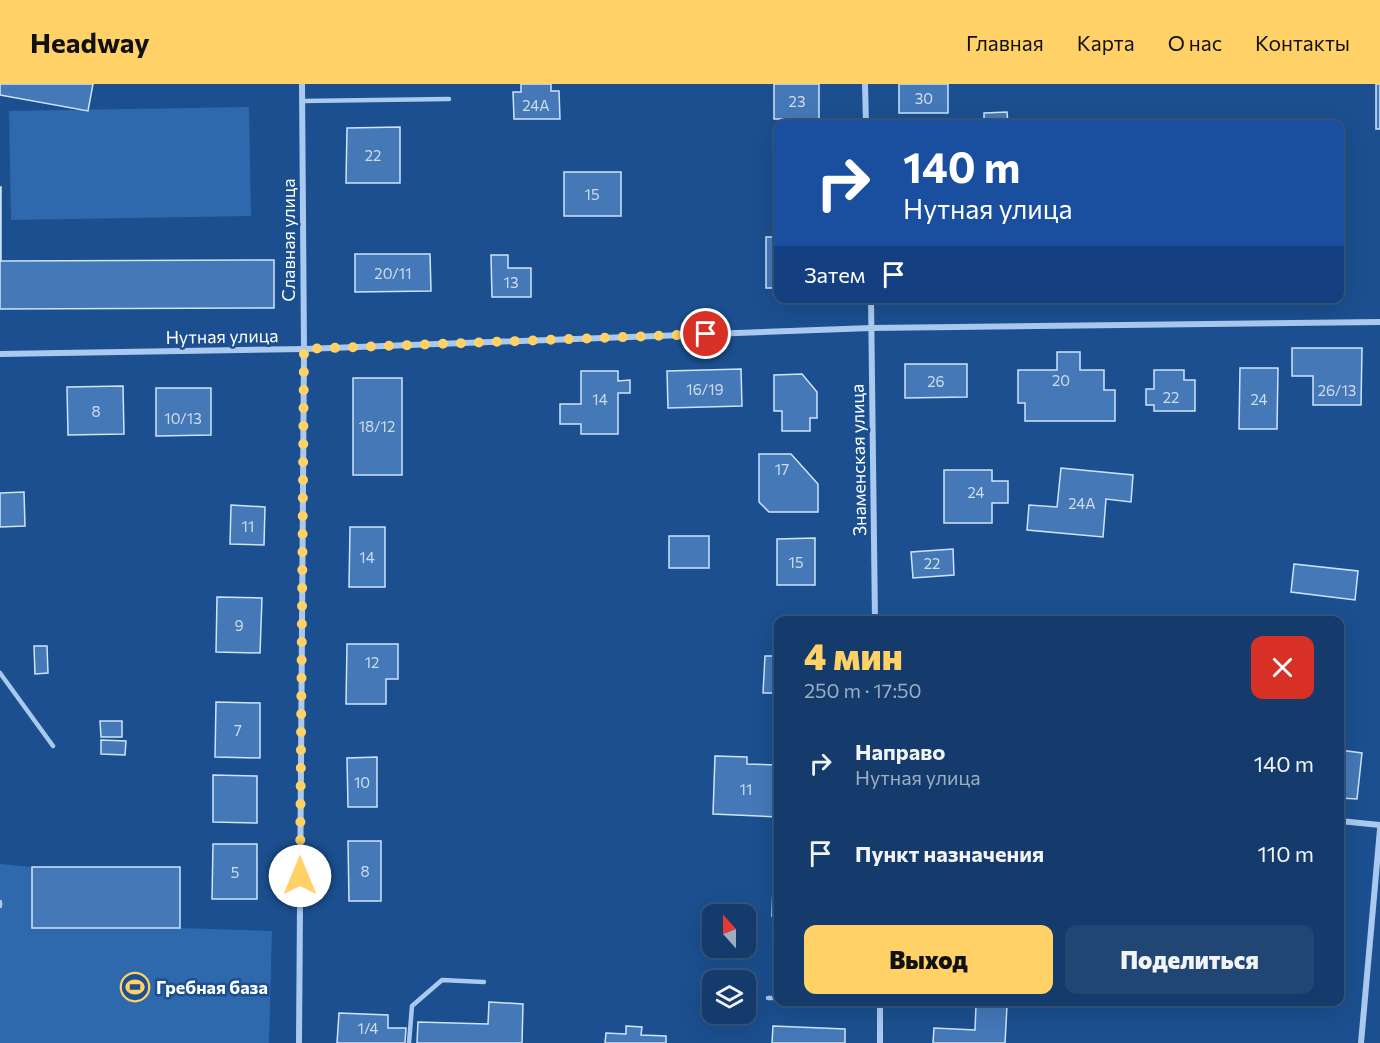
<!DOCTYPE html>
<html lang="ru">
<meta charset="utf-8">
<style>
:root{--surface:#143b6b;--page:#214673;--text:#f1f3f6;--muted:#9dadc1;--line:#33557e;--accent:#ffd166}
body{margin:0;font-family:Commissioner,sans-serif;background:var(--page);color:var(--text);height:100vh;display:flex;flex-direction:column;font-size:22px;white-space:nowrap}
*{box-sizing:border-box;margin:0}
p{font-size:20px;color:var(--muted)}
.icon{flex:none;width:33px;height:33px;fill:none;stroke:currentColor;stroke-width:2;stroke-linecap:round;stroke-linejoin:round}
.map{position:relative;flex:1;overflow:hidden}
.drawer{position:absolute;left:774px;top:532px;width:570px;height:390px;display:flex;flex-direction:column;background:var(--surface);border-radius:12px;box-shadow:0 6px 24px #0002,0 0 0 2px var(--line)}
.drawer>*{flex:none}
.top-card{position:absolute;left:774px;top:36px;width:570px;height:183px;border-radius:12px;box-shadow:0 6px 24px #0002,0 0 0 2px var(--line);background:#1a4fa0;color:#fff;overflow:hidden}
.needle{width:39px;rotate:339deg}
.buttons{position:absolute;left:702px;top:820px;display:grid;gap:12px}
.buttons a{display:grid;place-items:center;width:54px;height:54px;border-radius:12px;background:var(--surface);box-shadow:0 6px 24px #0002,0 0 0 2px var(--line);font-size:30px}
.pin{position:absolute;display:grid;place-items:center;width:51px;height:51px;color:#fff;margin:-26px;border:3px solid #fff;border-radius:50%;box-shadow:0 2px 6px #0007}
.me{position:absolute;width:66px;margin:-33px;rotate:0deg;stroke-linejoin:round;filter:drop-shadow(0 0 4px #0008)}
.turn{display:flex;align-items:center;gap:21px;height:126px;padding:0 30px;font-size:27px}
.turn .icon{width:78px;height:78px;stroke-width:2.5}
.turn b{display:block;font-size:42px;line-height:51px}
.then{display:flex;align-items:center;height:57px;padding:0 30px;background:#0003;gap:12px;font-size:22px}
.round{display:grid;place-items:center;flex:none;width:63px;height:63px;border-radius:12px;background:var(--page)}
.summary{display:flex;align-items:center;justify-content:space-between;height:102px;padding:0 30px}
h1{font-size:36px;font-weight:800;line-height:45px;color:var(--accent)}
.action{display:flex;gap:12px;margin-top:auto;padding:12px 30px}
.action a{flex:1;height:69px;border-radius:12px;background:var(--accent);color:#111;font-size:24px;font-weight:800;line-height:69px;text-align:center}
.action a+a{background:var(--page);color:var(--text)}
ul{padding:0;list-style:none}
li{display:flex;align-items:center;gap:18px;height:90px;padding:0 30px}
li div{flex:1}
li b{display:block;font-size:22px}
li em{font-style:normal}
header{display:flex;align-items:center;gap:36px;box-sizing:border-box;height:84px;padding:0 30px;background:var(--accent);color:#111}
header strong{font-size:28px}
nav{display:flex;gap:33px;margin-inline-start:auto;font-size:21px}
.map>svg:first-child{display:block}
.green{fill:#2e69ad}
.building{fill:#4478b7;stroke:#cfe3fa;stroke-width:1.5}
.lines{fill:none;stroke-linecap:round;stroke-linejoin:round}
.service{stroke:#a9c9ee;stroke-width:4.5}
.minor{stroke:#a9c9ee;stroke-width:6}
.route{stroke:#ffd166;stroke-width:10;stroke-dasharray:0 18}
.labels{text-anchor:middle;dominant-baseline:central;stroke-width:5;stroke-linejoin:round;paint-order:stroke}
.number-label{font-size:15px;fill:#d0dded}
.street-label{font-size:18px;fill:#fff;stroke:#1b4f8f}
.poi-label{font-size:18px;font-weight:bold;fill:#fff;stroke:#1b4f8f;text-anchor:start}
</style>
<header>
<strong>Headway</strong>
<nav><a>Главная</a><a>Карта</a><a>О нас</a><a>Контакты</a></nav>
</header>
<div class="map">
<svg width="1380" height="959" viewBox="0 0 1380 959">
<rect width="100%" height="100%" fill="#1b4f8f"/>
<g class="green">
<path d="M249,23l2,109 -240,4 -2,-109z"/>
<path d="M0,780l32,3h148v61l92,3 -3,112h-269z"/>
</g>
<g class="building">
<path d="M0,0h93l-5,27 -88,-16z"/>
<path d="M521,0h30v7h8l1,28h-46l-1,-27h8z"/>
<rect x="774" y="0" width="45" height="35"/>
<rect x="899" y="0" width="49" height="29"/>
<rect x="1376" y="0" width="4" height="45"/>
<path d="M1007,28l1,12h-24v-11z"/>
<path d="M400,43v56h-54l1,-55z"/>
<rect x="564" y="88" width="57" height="44"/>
<path d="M0,103h1v74l273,-1v48l-274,1z"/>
<rect x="766" y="153" width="12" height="51"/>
<rect x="1340" y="153" width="5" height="41"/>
<path d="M355,170h75l1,37 -76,1z"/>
<path d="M491,171h17v13h23v29h-39z"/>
<path d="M1292,264h70l-1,57h-48v-29h-21z"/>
<path d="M1057,268h23v18h24v20h11v31h-90v-18h-7v-33h39z"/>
<path d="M905,280h62v33l-62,1z"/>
<path d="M1240,284h38l-1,61h-38z"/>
<path d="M741,285l1,37 -74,2 -1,-37z"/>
<path d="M1154,286h30v10h11v31h-41v-6h-8v-16h8z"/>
<path d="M581,287h37v10l12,-1v13h-12v41h-37v-10h-21v-20h21z"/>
<path d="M802,290l15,18v26h-7v13h-28v-20h-8v-36z"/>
<rect x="353" y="294" width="49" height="97"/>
<path d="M123,302l1,48 -56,1 -1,-48z"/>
<path d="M156,304h55v47l-55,1z"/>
<path d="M759,370h32l27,30v28h-49l-10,-10z"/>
<path d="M1061,384l72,7 -2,27 -25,-3 -3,38 -76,-7 2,-25 28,2z"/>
<path d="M944,386h48v11h16v22h-16v20h-48z"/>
<path d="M24,408l1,34 -25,1v-34z"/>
<path d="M231,421l34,2 -1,38 -34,-1z"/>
<path d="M350,443h35v60h-36z"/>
<rect x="669" y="452" width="40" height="32"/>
<path d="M815,454v47h-38v-46z"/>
<path d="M953,465l1,26 -41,3 -2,-26z"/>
<path d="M1294,480l64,7 -3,29 -64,-8z"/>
<path d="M217,513l45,1 -2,55 -44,-1z"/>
<path d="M954,534v3h-41v-2z"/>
<path d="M347,560h51v35h-12v25h-40z"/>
<path d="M34,562h13l1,27 -13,1z"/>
<path d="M765,572h13v37h-15z"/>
<path d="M216,618l44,1v55l-45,-1z"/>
<path d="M100,637h22v16h-21z"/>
<path d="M101,656l25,1 -1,14 -24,-1z"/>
<path d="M1340,666l22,3 -5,46 -17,-1z"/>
<path d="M715,672l32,1v7l31,1v52l-65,-3z"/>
<path d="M377,673v50h-29l-1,-49z"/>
<path d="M213,691l44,1v47l-44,-1z"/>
<path d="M348,757h33v60h-32z"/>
<path d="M213,760h44v55h-45z"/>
<rect x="32" y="783" width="148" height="61"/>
<path d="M773,802l5,1v30l-6,-1z"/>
<path d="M489,918l34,2 -1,39h-105l1,-21 70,2z"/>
<path d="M984,918h16v4h7l-2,37h-72l1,-15 41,2 1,-25h8z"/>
<path d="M339,929l49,2v13h18l-1,15h-68z"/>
<path d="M626,942l16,1 -1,8 25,1v7h-61l1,-10 20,1z"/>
<path d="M773,942l72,3v14h-73z"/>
</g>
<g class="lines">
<g class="service">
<path d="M302,17l147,-2"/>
<path d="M0,589l53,73"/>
<path d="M0,822v-4"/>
<path d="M768,914h10"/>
<path d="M409,959l3,-37 30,-26 42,2"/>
</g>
<g class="minor">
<path d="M865,0l1,40"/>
<path d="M871,214l4,323"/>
<path d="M0,270l304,-5 567,-21 509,-6"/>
<path d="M1340,737l40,4"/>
<path d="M880,918v41"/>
<path d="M299,959l5,-694 -2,-265"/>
<path d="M1361,959l19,-214"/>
</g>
</g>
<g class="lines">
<path class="route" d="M300,792l4,-527 402,-15"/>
</g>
<defs>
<g id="stadium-ring" transform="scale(1.5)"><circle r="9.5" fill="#1b4f8f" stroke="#ffd166" stroke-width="1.5"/><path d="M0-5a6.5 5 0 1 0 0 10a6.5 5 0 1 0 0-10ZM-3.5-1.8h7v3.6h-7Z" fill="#ffd166"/></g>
</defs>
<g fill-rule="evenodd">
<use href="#stadium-ring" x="135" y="903"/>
</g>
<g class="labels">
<g class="number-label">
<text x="924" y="14">30</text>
<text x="797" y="17">23</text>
<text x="536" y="21">24А</text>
<text x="373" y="71">22</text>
<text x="592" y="110">15</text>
<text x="393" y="189">20/11</text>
<text x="511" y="198">13</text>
<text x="1061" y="296">20</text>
<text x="936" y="297">26</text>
<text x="705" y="305">16/19</text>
<text x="1337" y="306">26/13</text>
<text x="1171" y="313">22</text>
<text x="600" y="315">14</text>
<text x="1259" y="315">24</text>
<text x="96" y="327">8</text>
<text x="183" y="334">10/13</text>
<text x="377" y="342">18/12</text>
<text x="782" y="385">17</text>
<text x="976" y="408">24</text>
<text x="1082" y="419">24А</text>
<text x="248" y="442">11</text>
<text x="367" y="473">14</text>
<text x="796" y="478">15</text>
<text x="932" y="479">22</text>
<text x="239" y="541">9</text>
<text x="372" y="578">12</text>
<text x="238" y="646">7</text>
<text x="362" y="698">10</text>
<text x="746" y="705">11</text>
<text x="365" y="787">8</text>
<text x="235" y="788">5</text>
<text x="368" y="944">1/4</text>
</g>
<g class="street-label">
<text transform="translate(288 156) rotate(-90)">Славная улица</text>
<text transform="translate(222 252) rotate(-1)">Нутная улица</text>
<text transform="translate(858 376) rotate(-91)">Знаменская улица</text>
</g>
<g class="poi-label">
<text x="156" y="903">Гребная база</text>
</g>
</g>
</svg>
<div class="buttons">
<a><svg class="needle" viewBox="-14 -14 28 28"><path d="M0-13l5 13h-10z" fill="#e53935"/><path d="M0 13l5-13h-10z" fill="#9dadc1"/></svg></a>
<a><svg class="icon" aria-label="layers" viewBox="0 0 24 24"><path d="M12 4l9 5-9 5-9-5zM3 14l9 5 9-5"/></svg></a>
</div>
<div class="pin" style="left:706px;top:250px;background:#d93025"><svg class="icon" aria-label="arrive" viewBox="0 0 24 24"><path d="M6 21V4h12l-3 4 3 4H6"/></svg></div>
<svg class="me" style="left:300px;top:792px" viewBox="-20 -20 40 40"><circle r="19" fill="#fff"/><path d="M0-13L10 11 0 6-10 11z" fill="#ffd166"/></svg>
<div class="top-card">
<div class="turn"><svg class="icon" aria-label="right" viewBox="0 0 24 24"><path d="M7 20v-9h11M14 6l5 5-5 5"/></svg><div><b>140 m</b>Нутная улица</div></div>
<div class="then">Затем<svg class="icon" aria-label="arrive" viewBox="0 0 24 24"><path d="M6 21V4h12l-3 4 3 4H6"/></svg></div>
</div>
<section class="drawer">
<div class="summary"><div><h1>4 мин</h1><p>250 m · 17:50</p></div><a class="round" style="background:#d93025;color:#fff"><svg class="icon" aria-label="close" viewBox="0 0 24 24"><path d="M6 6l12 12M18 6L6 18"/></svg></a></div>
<ul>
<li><svg class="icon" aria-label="right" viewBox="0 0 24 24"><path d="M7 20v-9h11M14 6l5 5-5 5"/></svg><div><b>Направо</b><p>Нутная улица</p></div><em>140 m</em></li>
<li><svg class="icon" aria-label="arrive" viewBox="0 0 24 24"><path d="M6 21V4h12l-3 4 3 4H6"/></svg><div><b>Пункт назначения</b></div><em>110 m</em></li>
</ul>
<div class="action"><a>Выход</a><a>Поделиться</a></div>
</section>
</div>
